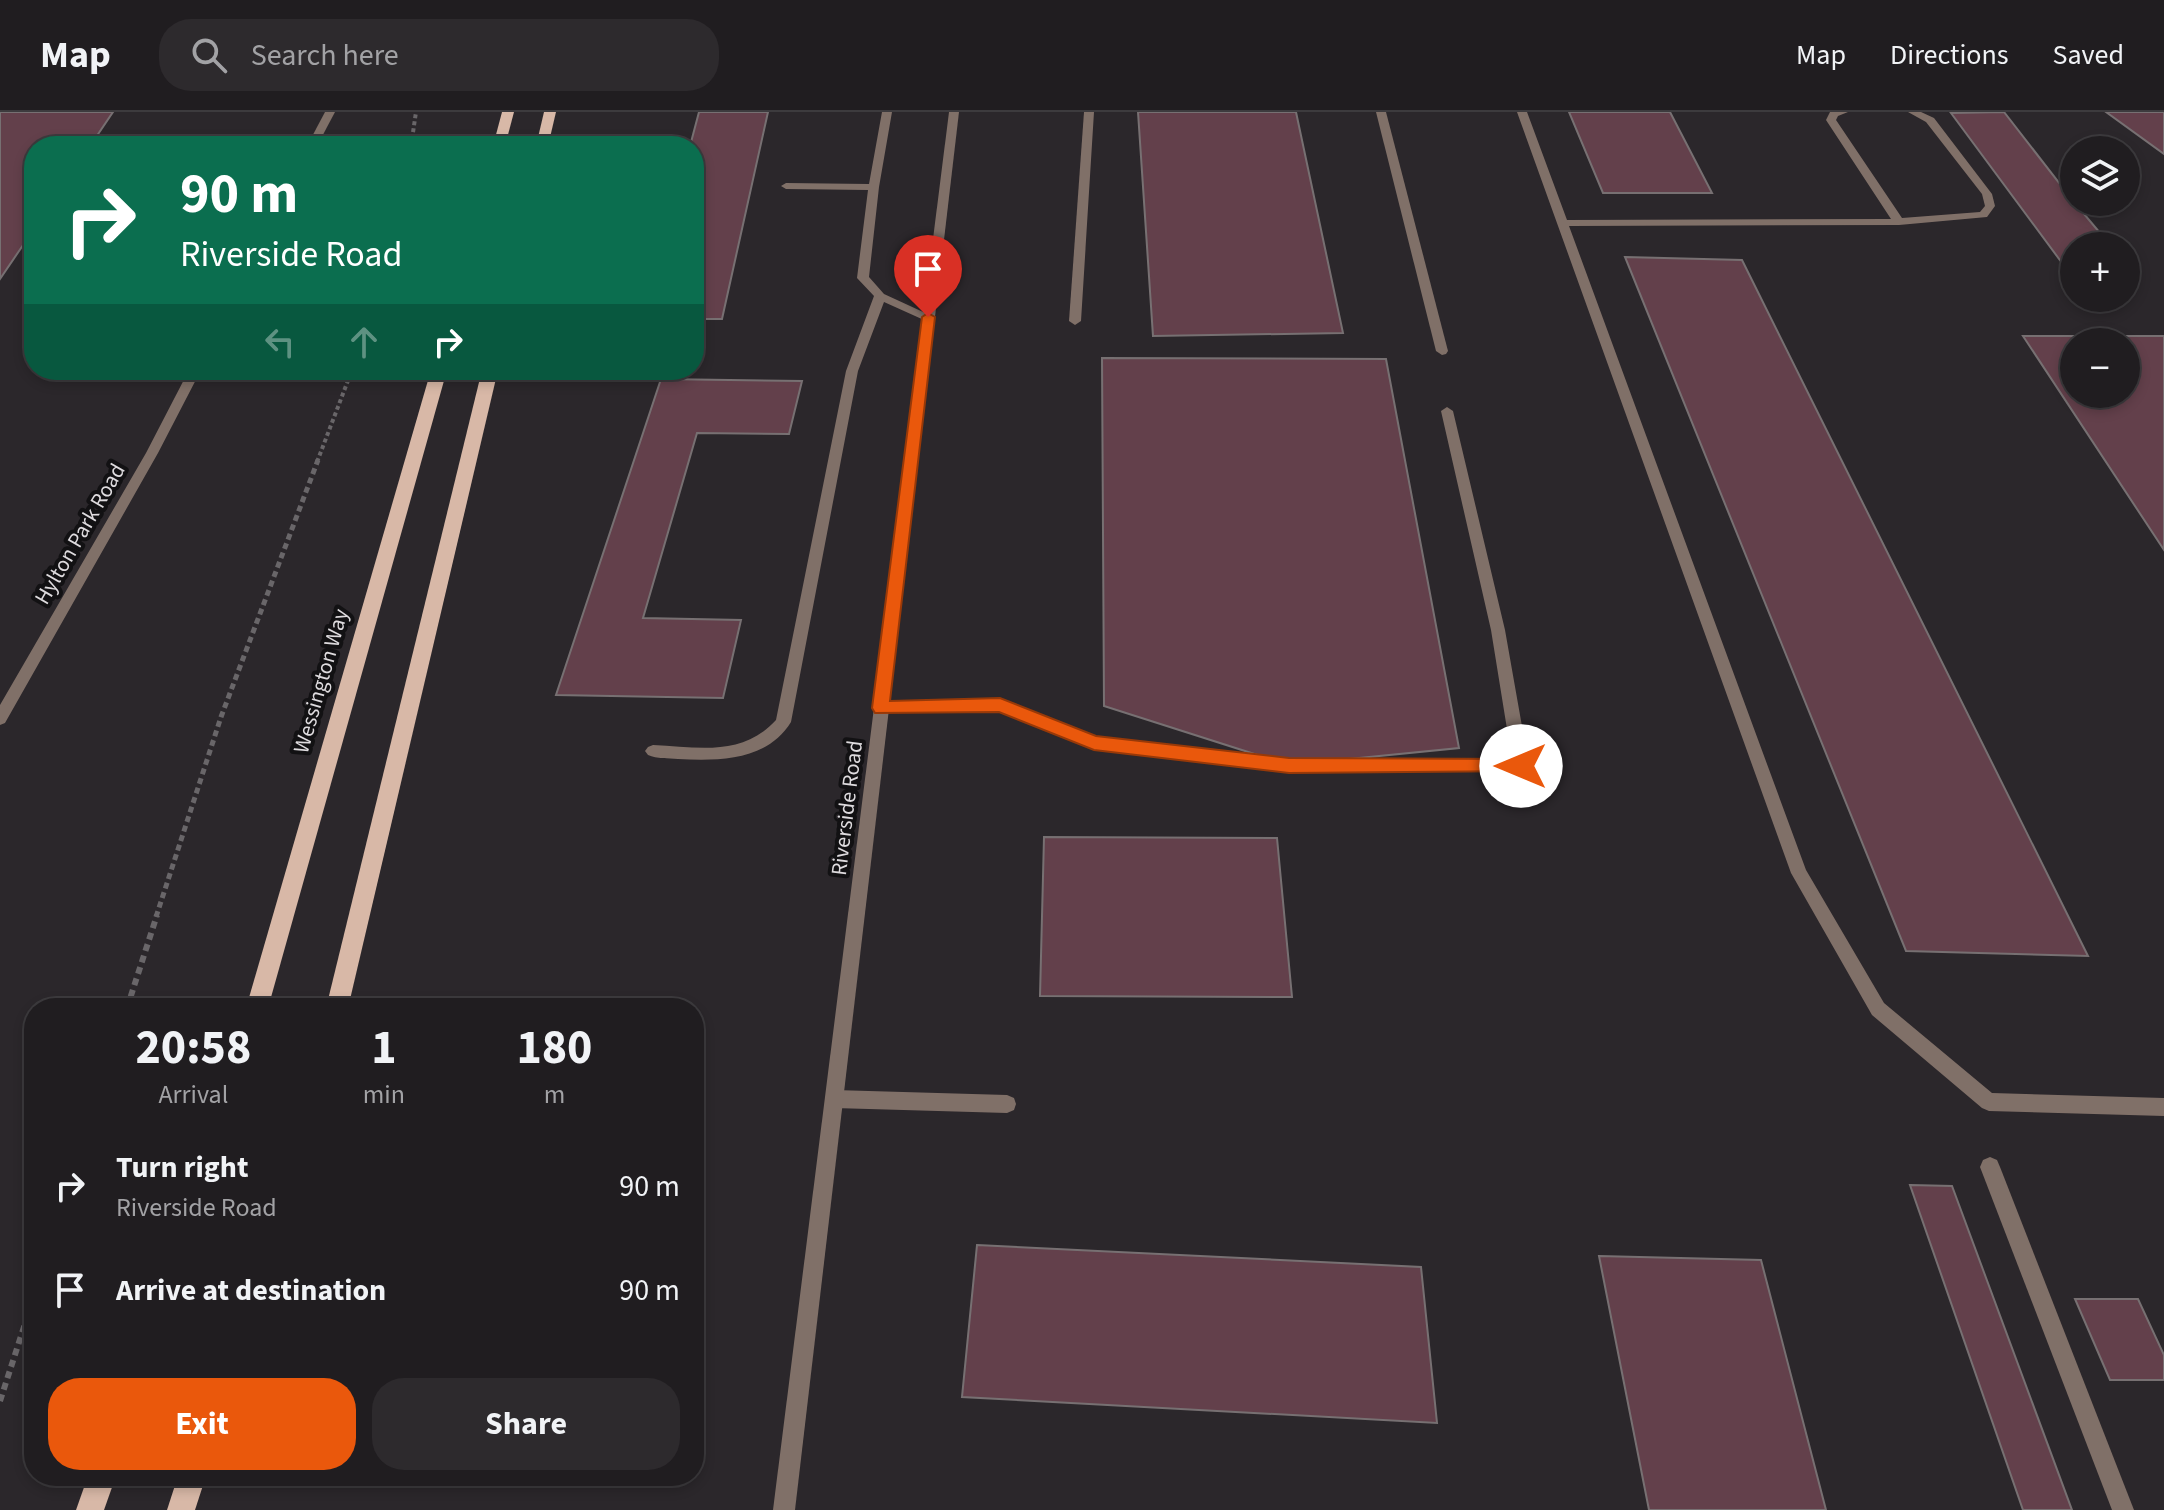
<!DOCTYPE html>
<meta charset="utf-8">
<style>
:root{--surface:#201d20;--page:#2d2a2d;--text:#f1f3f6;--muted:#a2a2a5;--line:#3d3b3e;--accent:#ea580c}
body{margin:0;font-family:"Source Sans 3",sans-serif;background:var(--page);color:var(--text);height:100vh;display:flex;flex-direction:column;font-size:30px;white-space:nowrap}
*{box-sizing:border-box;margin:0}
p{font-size:26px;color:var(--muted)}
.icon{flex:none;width:44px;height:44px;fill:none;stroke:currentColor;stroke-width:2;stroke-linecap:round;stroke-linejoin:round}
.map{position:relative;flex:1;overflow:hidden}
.side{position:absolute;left:24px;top:886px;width:680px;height:488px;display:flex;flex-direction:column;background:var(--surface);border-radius:32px;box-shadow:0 4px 12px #0003,0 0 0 2px var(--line)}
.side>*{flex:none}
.top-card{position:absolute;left:24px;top:24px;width:680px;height:244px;border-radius:32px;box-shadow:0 4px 12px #0003,0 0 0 2px var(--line);background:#0b6e4f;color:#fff;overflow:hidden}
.controls{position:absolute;left:2060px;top:24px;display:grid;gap:16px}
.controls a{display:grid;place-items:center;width:80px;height:80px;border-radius:50%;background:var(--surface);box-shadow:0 4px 12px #0003,0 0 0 2px var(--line);font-size:40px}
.pin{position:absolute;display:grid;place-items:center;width:68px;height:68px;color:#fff;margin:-82px -34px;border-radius:50% 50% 50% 0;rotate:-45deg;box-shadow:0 0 8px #0007}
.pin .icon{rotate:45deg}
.me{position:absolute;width:88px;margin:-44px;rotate:270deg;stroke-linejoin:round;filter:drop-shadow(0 0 6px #0008)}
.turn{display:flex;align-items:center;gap:28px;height:168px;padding:0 24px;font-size:36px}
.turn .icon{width:104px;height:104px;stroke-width:2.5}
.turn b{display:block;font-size:56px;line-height:68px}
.lanes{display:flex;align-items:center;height:76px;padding:0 24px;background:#0003;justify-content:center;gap:40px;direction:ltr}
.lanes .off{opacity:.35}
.eta{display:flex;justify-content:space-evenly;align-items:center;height:136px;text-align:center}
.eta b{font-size:48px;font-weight:700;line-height:56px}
.primary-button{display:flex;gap:16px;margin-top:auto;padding:16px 24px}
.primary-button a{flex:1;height:92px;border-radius:32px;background:var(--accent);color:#fff;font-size:32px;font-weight:700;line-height:92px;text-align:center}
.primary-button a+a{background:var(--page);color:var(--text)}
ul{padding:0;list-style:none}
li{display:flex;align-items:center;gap:24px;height:104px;padding:0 24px}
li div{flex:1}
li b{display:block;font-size:30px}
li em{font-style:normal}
header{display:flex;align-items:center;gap:48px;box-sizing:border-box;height:112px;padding:0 40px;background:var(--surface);border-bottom:2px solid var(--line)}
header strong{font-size:38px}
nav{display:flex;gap:44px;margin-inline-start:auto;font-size:28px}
.search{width:560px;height:72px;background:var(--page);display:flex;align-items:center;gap:20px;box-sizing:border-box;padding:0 28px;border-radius:32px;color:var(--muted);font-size:30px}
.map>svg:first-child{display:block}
.building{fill:#63404b;stroke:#777072;stroke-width:2;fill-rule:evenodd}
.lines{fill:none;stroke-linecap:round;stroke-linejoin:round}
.path-far2{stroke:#696669;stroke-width:4;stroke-dasharray:4 3;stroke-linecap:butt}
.path-far1{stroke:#696669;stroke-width:5;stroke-dasharray:6 4;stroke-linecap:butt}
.path{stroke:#696669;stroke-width:6;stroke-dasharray:7 5;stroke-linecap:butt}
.lane{fill:#807068;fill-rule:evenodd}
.street{fill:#807068;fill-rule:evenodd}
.primary{fill:#d8b8a7;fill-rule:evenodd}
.route{fill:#ea580c;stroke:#983908;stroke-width:2}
.labels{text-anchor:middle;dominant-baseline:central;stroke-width:8;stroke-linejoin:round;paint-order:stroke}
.street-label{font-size:22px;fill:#dedbde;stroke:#121113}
</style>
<header>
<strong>Map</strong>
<div class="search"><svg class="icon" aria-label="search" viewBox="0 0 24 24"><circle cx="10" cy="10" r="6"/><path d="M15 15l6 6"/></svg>Search here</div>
<nav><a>Map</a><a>Directions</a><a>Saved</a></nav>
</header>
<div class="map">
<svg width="2164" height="1398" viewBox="0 0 2164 1398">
<rect width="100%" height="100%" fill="#2b272b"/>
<g class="building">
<path d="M0,0h113l-23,34h-56v83l-34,50z"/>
<path d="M699,0h69l-46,207h-28v-173h-4z"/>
<path d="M1138,0h158l47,221 -190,3z"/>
<path d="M1569,0h101l42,81h-109z"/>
<path d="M2004,0l70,90 37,44h-37v21h-9l-114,-154z"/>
<path d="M2106,0h58v42z"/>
<path d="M1625,145l117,3 346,696 -182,-5z"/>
<path d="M2023,224h141v214zM2074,230h52v52h-52z"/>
<path d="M1102,246l284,1 73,389 -170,17 -185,-59z"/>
<path d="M661,267l141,2 -13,53 -92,-1 -54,185 98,2 -18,78 -167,-3z"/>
<path d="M1044,725l233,1 15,159 -252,-1z"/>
<path d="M1910,1073l42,1 120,324h-49z"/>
<path d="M977,1133l444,22 16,156 -475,-26z"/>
<path d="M1599,1144l162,4 65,250h-177z"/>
<path d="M2075,1187h63l26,56v25h-54z"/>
</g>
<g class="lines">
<g class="path-far2">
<path d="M411,34l5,-34"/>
<path d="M317,350l35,-92"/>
</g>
<path class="path-far1" d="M156,805l65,-200 97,-257"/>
<g class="path">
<path d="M127,896l30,-93"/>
<path d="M0,1289l34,-105"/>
</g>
<g class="lane">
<path d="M882,0h10l-13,75 -10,90 15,17 50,23 -6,4 -4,-1 -40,-18 -26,69 -67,351c-24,39 -72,39 -113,37 -10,-1 -21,0 -30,-4l-3,-4 3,-4 5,-2c46,2 89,12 123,-25l70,-349 28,-75 -17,-18 11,-88 -82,-1 -5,-3 5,-3 83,1z"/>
<path d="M1084,0h10l-13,209 -6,4 -6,-4z"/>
<path d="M1376,0h10l62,239 -2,3 -4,1 -6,-4z"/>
<path d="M1517,0h10l40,108 324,-1 -65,-99 4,-8h18l-10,4 -2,4 66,98 78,-6 5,-6 -3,-12 -56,-72 -18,-10h13l13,6 58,76 3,12 -8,11 -88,8 -330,1 237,644 78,133 108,90 172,5v18l-175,-5 -7,-3 -110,-93 -81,-142z"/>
<path d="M1447,295l6,4 52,219 24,136 -2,5h-238l-195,-22 -95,-38 -123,1 -3,-4 3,-4 5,-2 119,-3 95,38 194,22 223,1 -21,-130 -50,-219z"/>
<path d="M834,978l173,5 7,3 2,6 -2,6 -7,3 -173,-5 -7,-3 -2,-6 2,-6z"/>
<path d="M1990,1045l7,3 3,7 134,343h-22l-132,-343 3,-7z"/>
</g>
<g class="street">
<path d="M325,0h10l-18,34h-10z"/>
<path d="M949,0h10l-164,1398h-22z"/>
<path d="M189,258h12l-43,83 -153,270 -5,2v-20l146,-252z"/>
</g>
<g class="primary">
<path d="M502,0h12l-9,34h-12z"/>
<path d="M544,0h12l-8,34h-12z"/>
<path d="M431,258h16l-179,638h-22z"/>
<path d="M482,258h16l-150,638h-22z"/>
<path d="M88,1364h28l-12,34h-28z"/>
<path d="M178,1364h28l-11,34h-28z"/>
</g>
</g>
<path class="route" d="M928,201l7,4 -45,384 110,-3 96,38 193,22 232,1 9,7 -3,5 -238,2 -195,-23 -95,-38 -124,1 -3,-5 50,-391z"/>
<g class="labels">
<g class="street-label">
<text transform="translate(80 422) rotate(-60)">Hylton Park Road</text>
<text transform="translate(321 569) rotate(-74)">Wessington Way</text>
<text transform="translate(847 696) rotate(-83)">Riverside Road</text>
</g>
</g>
</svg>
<div class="controls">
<a><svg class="icon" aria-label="layers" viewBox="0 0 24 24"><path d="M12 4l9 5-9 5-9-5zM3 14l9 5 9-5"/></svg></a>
<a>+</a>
<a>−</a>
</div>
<div class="pin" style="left:928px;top:205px;background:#d93025"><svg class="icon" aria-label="arrive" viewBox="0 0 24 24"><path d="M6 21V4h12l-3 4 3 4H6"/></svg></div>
<svg class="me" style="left:1521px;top:654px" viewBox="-20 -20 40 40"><circle r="19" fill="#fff"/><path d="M0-13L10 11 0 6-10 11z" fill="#ea580c"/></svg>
<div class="top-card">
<div class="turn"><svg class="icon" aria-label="right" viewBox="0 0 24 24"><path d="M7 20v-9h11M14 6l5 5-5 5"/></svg><div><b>90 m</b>Riverside Road</div></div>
<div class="lanes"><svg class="icon off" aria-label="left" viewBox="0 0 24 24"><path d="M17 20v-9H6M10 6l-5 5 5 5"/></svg><svg class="icon off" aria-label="ahead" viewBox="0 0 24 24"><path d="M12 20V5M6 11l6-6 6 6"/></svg><svg class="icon" aria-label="right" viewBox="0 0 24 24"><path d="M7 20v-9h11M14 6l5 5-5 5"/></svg></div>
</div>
<section class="side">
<div class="eta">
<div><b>20:58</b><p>Arrival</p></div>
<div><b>1</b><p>min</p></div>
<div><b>180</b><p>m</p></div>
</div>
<ul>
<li><svg class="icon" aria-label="right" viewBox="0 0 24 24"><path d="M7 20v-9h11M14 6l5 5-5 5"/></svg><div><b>Turn right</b><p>Riverside Road</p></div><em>90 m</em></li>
<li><svg class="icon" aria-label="arrive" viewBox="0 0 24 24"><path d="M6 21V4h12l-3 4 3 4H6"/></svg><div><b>Arrive at destination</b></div><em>90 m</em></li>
</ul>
<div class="primary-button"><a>Exit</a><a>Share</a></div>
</section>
</div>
